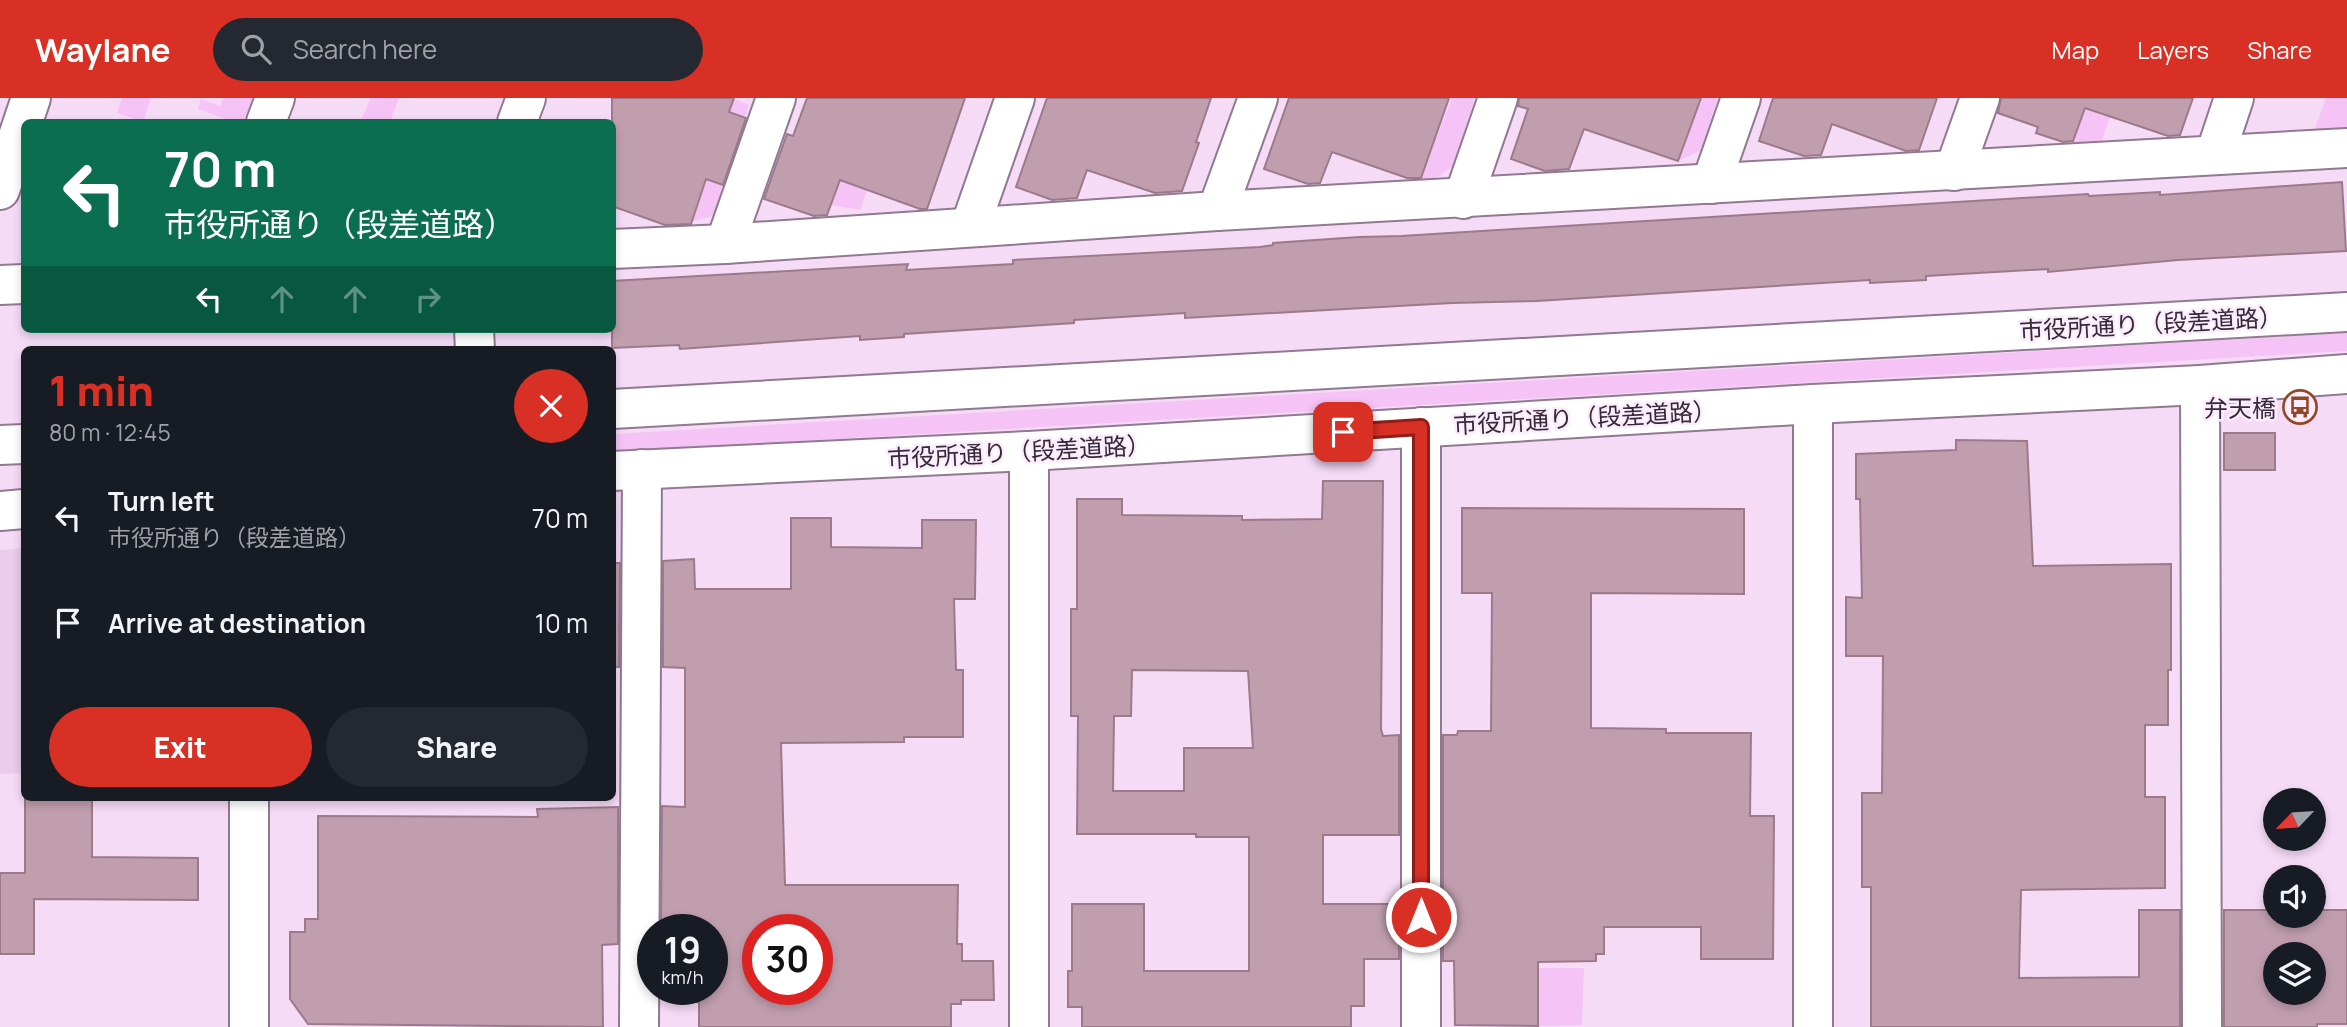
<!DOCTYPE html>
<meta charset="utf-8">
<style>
:root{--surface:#171b24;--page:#242831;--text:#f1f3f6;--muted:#9ea1a6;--accent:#d93025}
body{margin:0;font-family:Manrope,"Noto Sans JP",sans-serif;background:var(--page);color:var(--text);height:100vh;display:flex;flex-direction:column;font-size:26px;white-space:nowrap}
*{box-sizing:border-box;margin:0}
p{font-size:23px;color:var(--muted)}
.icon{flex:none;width:38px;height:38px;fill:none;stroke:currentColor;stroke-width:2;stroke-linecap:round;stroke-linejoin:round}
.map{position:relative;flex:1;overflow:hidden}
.panel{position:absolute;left:21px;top:248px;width:595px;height:455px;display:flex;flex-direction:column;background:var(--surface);border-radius:10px;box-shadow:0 4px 10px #0003}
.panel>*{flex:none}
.banner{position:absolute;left:21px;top:21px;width:595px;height:214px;border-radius:10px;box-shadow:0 4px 10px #0003;background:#0b6e4f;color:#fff;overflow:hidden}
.needle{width:46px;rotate:245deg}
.tools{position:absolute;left:2263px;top:690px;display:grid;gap:14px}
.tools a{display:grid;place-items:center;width:63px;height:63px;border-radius:50%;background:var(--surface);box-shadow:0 4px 10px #0003;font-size:35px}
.speed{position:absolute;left:637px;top:816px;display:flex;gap:14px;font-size:35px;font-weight:700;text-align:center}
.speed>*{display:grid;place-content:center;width:91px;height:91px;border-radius:50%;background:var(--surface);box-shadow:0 4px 10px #0003;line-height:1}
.speed small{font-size:18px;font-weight:400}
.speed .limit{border:10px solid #d22;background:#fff;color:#111}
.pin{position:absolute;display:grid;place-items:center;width:60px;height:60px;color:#fff;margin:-30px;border-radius:14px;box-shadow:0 4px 10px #0006}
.me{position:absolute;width:77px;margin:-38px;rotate:0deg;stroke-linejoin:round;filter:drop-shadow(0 0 5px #0008)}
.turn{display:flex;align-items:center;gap:24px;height:147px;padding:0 28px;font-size:32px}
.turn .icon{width:91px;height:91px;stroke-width:2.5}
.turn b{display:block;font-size:49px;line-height:60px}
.lanes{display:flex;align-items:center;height:66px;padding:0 28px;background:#0003;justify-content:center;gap:35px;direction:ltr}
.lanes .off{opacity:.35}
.round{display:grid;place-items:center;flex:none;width:74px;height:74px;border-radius:37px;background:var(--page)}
.summary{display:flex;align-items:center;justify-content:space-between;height:119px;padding:0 28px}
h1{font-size:42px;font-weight:800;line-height:52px;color:var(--accent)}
.cta{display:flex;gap:14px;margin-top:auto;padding:14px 28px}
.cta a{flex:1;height:80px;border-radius:42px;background:var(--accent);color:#fff;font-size:28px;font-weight:800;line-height:80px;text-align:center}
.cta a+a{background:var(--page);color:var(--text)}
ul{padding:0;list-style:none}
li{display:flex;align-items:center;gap:21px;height:105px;padding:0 28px}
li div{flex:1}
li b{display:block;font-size:26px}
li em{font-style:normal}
header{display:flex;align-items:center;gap:42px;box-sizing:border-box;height:98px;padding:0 35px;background:var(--accent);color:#fff}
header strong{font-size:33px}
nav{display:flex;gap:38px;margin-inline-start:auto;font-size:24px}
.search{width:490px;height:63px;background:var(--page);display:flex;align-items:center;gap:18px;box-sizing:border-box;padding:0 24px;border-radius:38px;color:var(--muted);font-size:26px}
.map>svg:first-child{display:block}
.built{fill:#ebccec}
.green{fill:#f6c3f7}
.building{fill:#c19eae;stroke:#9c7a8a;stroke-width:2;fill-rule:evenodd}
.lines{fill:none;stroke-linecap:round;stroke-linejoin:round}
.street-casing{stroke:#917991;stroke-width:42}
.secondary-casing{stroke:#917991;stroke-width:42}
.street{stroke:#fff;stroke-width:38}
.secondary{stroke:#fff;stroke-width:38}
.route-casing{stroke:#8d1f18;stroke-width:18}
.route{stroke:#d93025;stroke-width:12}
.labels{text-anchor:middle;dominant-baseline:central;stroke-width:5;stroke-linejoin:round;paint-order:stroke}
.street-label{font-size:24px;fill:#352b35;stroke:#fdecfd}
.poi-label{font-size:24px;fill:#352b35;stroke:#fdecfd;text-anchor:end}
</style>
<header>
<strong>Waylane</strong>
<div class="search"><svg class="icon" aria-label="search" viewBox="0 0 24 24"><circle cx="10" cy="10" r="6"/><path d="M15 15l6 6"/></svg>Search here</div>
<nav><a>Map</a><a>Layers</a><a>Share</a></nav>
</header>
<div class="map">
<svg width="2347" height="929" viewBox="0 0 2347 929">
<rect width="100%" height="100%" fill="#f6dbf7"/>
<path class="built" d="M24,450v225l-24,1v-224z"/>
<g class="green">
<path d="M122,0h29l-8,24 -26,-9z"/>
<path d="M223,0h29l-8,24h-9l-37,-13 3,-10 19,7z"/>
<path d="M371,0h28l-9,24h-30z"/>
<path d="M1452,0h23l-23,69 -14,10 -19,6z"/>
<path d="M1699,0h19l-18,53 -22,10 21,-59z"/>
<path d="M2090,0h27l-15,42 -31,5z"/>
<path d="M2326,0h21v29l-33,4z"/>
<path d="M734,1l15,6 -32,105 -7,7 -17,4z"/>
<path d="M890,28l-30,84 -29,-5 20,-57z"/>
<path d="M2347,235v18l-1734,101v-18z"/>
<path d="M1538,870h46l-2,57 -44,1z"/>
</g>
<g class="building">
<path d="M612,0h122l-5,14 17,6 -23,67 -17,-6 -15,45 -26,1 -53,-19z"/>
<path d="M807,0h158l-38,111h-7l-80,-29 -13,35 -13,1 -50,-17 23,-65 6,2z"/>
<path d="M1047,0h164l-15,44 3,1 -17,48 -27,2 -68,-23 -10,28 -25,2 -36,-13z"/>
<path d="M1289,0h160l-28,80h-14l-75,-26 -12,31 -12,1 -44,-15z"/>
<path d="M1519,0h182l-23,63 -94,-32 -15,40 -24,2 -34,-12 17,-50 -10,-3z"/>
<path d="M1773,0h164l-18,52 -13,1 -74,-27 -11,31 -17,1 -45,-15z"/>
<path d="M2001,0h192l-13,37 -12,1 -83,-28 -12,33 -10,1 -27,-9 2,-6 -40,-14z"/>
<path d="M2342,84l4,69 -168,9 -130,12v-3l-122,7v4l-56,3v-3l-333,21 -85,2 -267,15v-5l-111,7v3l-170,11v3l-44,3v-4l-180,13 -1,-4 -67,3v-67l296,-17 -2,6 107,-6v-4l247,-13 13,-2v-2l86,-6 42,-1 687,-42 1,2 71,-4v3z"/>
<rect x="2224" y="335" width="51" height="37"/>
<path d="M1956,342l71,1 6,125 138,-2v106h-3v55h-23v72h20v91l-144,2 -2,88 120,-1v-67h41v117h-309v-140h-9v-94h20l1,-137h-37v-59l16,1 -2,-99h-4v-45l100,-4z"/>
<path d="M1323,383h60l-2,248 2,7 16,-1v100h-76v69h76v55h-35v47h-13v21h-269v-20h-14v-36h4v-67h72v67h105v-134h-53v-3h-119l1,-118h-7v-107h6v-110h45v16l120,1v4l80,-1zM1132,572l116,1 5,77h-69v43h-71l1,-75h17z"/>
<path d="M1462,410l282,1v85l-153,-1v135l75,1v4h85l-1,83h24l-1,143h-72v-32h-97v27h-8v7l-58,1v64l-83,-1 -1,-64h-11v-226h14l1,-4h33l1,-138h-30z"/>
<path d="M791,420h40v29l91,1v-28h54l-1,79h-21l2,71h7v67h-59v5l-123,1 4,142h173l-1,59h5v17h31l1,39h-33v4h-10v23h-252v-25h-29v-13h42v-60h-51l1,-123 23,1v-139l-22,-1v-106l31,-2 1,30h96zM758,831h59v60h-59z"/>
<path d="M612,465h8l-1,104h-7z"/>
<path d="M25,700h67v59l106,1v42l-164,-1v55h-34v-81h25z"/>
<path d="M618,709v137l-16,1 1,82 -295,-3 -18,-25v-67h15v-13h13v-103l220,1 -1,-8z"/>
<path d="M2224,812h51v5h39v-5h33v114h-30v3h-93zM2275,856h39v38h-39z"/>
</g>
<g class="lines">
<g class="street-casing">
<g id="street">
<path d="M266,24l9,-24"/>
<path d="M517,24l9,-24"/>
<path d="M2215,57l19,-57"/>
<path d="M1954,73l26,-73"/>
<path d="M1711,86l30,-86"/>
<path d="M0,92l31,-92"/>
<path d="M1463,101l35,-101"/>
<path d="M1217,113l41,-113"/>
<path d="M970,129l45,-129"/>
<path d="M725,146l51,-146"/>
<path d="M612,151l113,-5 492,-33 1130,-63"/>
<path d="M0,187l24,-1"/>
<path d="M474,231l1,21"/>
<path d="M2200,287l2,642"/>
<path d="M1421,329v600"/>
<path d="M639,929l3,-558"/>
<path d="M1813,929v-623"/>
</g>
</g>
<g class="secondary-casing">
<g id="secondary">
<path d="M612,311l1735,-97"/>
<path d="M0,347l24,-1"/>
<path d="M1029,353v576"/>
<path d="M612,373l417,-20 784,-47 387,-19 147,-11"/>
<path d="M0,413l24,-2"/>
<path d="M249,929v-229"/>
</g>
</g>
<use href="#street" class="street"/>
<use href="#secondary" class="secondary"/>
</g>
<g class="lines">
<g class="route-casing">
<path id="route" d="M1343,334l78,-5v490"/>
</g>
<use href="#route" class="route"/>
</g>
<defs>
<g id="bus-ring" transform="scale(1.75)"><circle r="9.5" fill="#fdecfd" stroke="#914827" stroke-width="1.5"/><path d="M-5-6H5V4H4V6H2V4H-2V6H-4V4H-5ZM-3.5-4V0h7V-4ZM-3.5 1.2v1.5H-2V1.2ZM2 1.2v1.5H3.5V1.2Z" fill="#914827"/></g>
</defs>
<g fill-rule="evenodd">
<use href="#bus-ring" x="2300" y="309"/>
</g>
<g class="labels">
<g class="street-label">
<text transform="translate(2151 225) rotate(-3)">市役所通り（段差道路）</text>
<text transform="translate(1585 319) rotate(-3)">市役所通り（段差道路）</text>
<text transform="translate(1019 353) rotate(-3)">市役所通り（段差道路）</text>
</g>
<g class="poi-label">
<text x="2276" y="309">弁天橋</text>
</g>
</g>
</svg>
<div class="tools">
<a><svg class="needle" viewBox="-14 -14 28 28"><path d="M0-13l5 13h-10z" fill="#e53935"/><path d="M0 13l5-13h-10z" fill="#9ea1a6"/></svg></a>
<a><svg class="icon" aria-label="sound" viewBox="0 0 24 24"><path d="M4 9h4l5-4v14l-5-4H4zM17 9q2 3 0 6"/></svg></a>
<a><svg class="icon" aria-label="layers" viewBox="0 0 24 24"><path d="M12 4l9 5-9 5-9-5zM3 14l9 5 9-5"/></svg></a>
</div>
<div class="speed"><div>19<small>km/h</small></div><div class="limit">30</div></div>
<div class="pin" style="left:1343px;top:334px;background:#d93025"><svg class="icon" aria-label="arrive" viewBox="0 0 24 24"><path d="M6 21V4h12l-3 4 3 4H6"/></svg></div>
<svg class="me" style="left:1421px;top:819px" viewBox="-20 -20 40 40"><circle r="17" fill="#d93025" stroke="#fff" stroke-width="3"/><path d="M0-11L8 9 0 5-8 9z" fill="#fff"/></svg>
<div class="banner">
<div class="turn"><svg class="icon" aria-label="left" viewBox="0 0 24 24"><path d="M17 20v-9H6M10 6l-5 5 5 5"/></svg><div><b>70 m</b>市役所通り（段差道路）</div></div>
<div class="lanes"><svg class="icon" aria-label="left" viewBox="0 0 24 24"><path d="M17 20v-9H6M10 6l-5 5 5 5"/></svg><svg class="icon off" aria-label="ahead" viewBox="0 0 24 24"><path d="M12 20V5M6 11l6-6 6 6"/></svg><svg class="icon off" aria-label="ahead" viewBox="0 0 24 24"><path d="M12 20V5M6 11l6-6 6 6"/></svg><svg class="icon off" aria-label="right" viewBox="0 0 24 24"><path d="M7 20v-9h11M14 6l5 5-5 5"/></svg></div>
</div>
<section class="panel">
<div class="summary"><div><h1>1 min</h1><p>80 m · 12:45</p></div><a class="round" style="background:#d93025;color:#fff"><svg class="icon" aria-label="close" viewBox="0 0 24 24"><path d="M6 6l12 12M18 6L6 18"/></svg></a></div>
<ul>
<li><svg class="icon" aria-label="left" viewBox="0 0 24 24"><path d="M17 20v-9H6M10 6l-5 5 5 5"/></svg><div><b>Turn left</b><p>市役所通り（段差道路）</p></div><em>70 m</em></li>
<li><svg class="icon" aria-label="arrive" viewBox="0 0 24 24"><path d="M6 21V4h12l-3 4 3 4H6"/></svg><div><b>Arrive at destination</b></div><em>10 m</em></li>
</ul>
<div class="cta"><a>Exit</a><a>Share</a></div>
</section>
</div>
